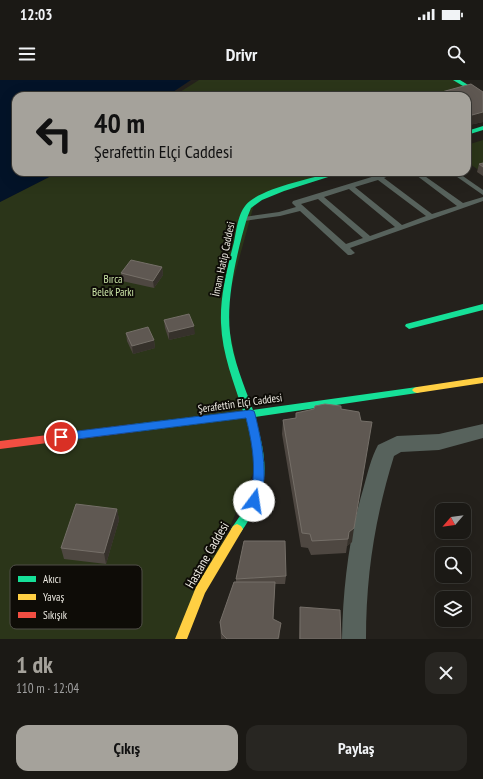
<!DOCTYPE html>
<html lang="tr">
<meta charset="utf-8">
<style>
:root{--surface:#1b1915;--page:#282622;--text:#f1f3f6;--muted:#a0a0a0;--line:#393834;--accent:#a5a29b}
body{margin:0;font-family:"PT Sans Narrow",sans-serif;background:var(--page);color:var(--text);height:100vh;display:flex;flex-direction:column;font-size:15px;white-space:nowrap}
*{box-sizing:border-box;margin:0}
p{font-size:13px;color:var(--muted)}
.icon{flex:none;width:22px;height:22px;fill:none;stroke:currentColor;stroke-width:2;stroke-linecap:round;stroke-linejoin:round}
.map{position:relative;height:559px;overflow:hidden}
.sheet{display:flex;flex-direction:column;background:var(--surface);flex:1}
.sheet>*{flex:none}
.hud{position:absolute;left:12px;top:12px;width:459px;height:84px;border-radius:12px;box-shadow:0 4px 16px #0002,0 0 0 1px var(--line);background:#a5a29b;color:#111;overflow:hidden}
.needle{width:26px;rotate:242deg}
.fabs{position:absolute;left:435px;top:423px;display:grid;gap:8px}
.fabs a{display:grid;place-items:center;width:36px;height:36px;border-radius:8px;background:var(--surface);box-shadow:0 4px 16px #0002,0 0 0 1px var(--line);font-size:20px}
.pin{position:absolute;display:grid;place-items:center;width:34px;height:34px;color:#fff;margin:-17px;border:2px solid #fff;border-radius:50%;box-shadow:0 1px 4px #0007}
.me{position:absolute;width:44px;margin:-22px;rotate:14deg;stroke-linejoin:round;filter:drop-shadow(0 0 3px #0008)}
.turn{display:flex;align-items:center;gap:14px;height:84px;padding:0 16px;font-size:18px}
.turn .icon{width:52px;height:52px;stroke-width:2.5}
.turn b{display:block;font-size:28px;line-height:34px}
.round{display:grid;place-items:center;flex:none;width:42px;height:42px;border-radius:12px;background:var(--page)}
.headline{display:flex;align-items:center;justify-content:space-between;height:68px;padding:0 16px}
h1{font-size:24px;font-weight:800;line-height:30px;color:var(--accent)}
.action{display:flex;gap:8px;margin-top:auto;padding:8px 16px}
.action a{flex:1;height:46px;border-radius:12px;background:var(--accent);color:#111;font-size:16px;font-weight:800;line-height:46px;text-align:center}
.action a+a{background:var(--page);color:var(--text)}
.status{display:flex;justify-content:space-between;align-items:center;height:28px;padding:0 20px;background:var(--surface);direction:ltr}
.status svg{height:11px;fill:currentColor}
header{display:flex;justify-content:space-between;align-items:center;height:52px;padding:0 16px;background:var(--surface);font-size:18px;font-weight:800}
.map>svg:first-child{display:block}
.green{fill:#2b3519}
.water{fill:#031328}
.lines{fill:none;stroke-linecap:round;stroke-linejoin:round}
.lane{fill:#57625c;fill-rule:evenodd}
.street{fill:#57625c;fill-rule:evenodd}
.fast{fill:#16e098;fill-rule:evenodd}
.slow{fill:#ffcf43;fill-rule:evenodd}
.jam{fill:#f24e42;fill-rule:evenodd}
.wall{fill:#4e4741}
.shaded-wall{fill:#36312b}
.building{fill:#5f5852;stroke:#756f68}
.route{fill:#1a73e8;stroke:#114b97}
.labels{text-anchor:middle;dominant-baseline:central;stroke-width:4;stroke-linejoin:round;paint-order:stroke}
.street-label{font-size:11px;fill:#ebe8e0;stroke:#0e0c07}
.park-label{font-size:11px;fill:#cce6a8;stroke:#0e0c07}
.near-street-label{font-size:13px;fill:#ebe8e0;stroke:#0e0c07}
.key{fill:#0e0c07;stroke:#504e48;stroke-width:1}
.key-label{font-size:11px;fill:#ebe8e0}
</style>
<div class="status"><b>12:03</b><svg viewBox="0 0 49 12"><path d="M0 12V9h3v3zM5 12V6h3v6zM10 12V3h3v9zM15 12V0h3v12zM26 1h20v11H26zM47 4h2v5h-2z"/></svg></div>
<header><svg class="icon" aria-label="menu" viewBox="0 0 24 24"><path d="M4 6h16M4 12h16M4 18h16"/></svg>Drivr<svg class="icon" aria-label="search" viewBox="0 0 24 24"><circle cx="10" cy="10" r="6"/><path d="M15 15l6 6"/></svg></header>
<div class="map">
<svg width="483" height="559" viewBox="0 0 483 559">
<rect width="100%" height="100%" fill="#24211c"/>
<g class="green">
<path d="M199,0h257l17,10 -24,6h-272l3,-4z"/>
<path d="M483,60v30l-3,1 -13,-9v-17z"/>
<path d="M59,92h282l-86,29 -30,109 33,152 -77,177h-181v-437z"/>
</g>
<path class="water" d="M0,0h191l-24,16h-151v76h43l-59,30z"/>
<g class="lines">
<g class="lane">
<path d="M388,92h10l-14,6 48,36 25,-8 -45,-34h7l44,31 20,-6v4l-133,47 5,5 -4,2h-3l-48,-44 -20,5 -36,5 -4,-2 4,-2 35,-5 17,-5 -4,-4 1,-2zM378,100l48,36 -24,9 -47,-38zM349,109l46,38 -25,9 -46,-39zM318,119l45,39 -17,6 -45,-40z"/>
<path d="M450,92h7l26,18v5z"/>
</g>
<path class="street" d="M483,344v14l-44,12 -38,2 -7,4c-19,62 -28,118 -28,183h-24c1,-52 7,-103 22,-153 4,-14 7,-28 14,-41l19,-9 42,-2z"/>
<g class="fast">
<path d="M453,0h7l23,14v4z"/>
<path d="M483,46v4l-16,5v-4z"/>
<path d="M334,92h10l-60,19 -22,9 -11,8 -4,10c-10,34 -21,81 -17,115 3,27 14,52 23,77l164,-23 3,1 2,2 -2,2 -3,1 -162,24c14,48 15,73 -14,115l-4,2 -4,-2 -2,-3c5,-8 11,-15 15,-23 14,-27 7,-60 0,-88l-112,14 -3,-1 -2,-3 2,-3 3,-1 109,-13c-9,-28 -21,-57 -22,-88 -1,-27 6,-54 13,-81 3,-14 4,-32 16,-41 20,-15 60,-22 84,-29z"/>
<path d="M483,224v6l-74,19 -4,-3 1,-2z"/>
</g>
<g class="slow">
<path d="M483,297v6l-66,10 -3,-1 -2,-2 2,-2 3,-1z"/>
<path d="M237,444l4,2 2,3 -38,64 -18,46h-12l21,-52 37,-61z"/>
</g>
<path class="jam" d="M134,344l3,1 2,3 -2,3 -3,1 -134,17v-8z"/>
</g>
<g class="wall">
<path d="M483,12v30l-14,3 -2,-1v-28h-30l1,-3z"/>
<path d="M483,83v13l-6,-4 2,-8z"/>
<path d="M162,187l1,8 -9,13 -32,-7 -1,-8z"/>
<path d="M164,240l31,14 -26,6 -4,-12z"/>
<path d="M126,253l28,7 1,8 -22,6 -6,-13z"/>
<path d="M341,329l11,133 -5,4 -1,7 -35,2 -3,-7 -7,-1 -19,-113 1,-14 13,-2z"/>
<path d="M117,429l2,11 -13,44 -42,-5 -3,-11z"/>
<path d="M286,496l-1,8h-10l-2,36 7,14 -1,5h-58l-1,-17 16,-40v-3z"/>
<path d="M300,527l41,32h-42l1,-25z"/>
</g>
<g class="shaded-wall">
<path d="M483,32v10l-14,3 3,-10z"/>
<path d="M162,187l1,8 -9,13 -1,-7z"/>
<path d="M194,246l1,8 -26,6v-8z"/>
<path d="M154,260l1,8 -22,6 -1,-8z"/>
<path d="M117,429l2,11 -13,44 -2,-11z"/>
<path d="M354,448l-2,14 -5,4 -1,7 3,-21z"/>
<path d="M281,543l-2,16h-1z"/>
</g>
<g class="building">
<path d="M471,4l12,8v20l-11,3 -5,-3v-16h-24l-5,-3z"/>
<path d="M483,83v4l-4,-3z"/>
<path d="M131,180l31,7 -9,14 -32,-8z"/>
<path d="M189,234l5,12 -25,6 -5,-12z"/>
<path d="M148,247l6,13 -22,6 -6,-13z"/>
<path d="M325,324l16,2v3l18,3 2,9 11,1 -18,106 -5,4 -1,7 -36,2 -2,-7 -8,-1 -19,-113 13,-2v-5l18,-4 1,-3z"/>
<path d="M76,424l41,5 -13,44 -43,-5z"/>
<path d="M244,461h41l1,35 -50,3z"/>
<path d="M234,502h41l-2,37 8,4 -3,16h-51l-5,-5 -2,-12z"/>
<path d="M300,527l40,3 1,29h-41z"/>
</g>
<path class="route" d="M250,330l4,1 1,3c5,21 10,43 9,65 -1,8 -3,15 -5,22l-1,3 -4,1 -4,-1 -2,-3c2,-7 5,-14 5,-21 2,-21 -2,-42 -7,-62l-185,23 -3,-1 -2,-3 2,-3 3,-1z"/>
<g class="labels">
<g class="street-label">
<text transform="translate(223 179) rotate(-78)">İmam Hatip Caddesi</text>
<text transform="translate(240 323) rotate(-8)">Şerafettin Elçi Caddesi</text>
</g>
<g class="park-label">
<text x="113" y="199">Bırca<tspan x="113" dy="13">Belek Parkı</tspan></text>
</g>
<g class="near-street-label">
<text transform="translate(207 475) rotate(-60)">Hastane Caddesi</text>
</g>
</g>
<rect x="10" y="485" width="132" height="64" rx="6" class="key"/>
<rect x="18" y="496" width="18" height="6" fill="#16e098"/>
<rect x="18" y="514" width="18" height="6" fill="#ffcf43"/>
<rect x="18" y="532" width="18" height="6" fill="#f24e42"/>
<g class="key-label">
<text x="43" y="503">Akıcı</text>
<text x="43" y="521">Yavaş</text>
<text x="43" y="539">Sıkışık</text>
</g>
</svg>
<div class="fabs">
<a><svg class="needle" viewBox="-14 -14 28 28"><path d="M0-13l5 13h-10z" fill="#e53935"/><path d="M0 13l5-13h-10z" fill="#a0a0a0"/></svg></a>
<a><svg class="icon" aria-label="search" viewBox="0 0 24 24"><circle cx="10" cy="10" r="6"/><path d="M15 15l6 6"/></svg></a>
<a><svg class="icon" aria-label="layers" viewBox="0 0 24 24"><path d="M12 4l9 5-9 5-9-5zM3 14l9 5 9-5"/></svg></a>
</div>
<div class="pin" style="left:61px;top:357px;background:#d93025"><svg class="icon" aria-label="arrive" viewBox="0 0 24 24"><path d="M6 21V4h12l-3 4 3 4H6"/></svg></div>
<svg class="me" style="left:254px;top:421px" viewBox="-20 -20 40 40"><circle r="19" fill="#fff"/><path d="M0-13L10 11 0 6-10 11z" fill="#1a73e8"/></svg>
<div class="hud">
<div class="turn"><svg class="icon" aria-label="left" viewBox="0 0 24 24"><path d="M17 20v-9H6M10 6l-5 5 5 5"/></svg><div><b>40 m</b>Şerafettin Elçi Caddesi</div></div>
</div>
</div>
<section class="sheet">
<div class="headline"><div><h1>1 dk</h1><p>110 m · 12:04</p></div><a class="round"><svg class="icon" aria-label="close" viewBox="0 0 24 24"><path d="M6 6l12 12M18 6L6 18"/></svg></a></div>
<div class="action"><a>Çıkış</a><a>Paylaş</a></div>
</section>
